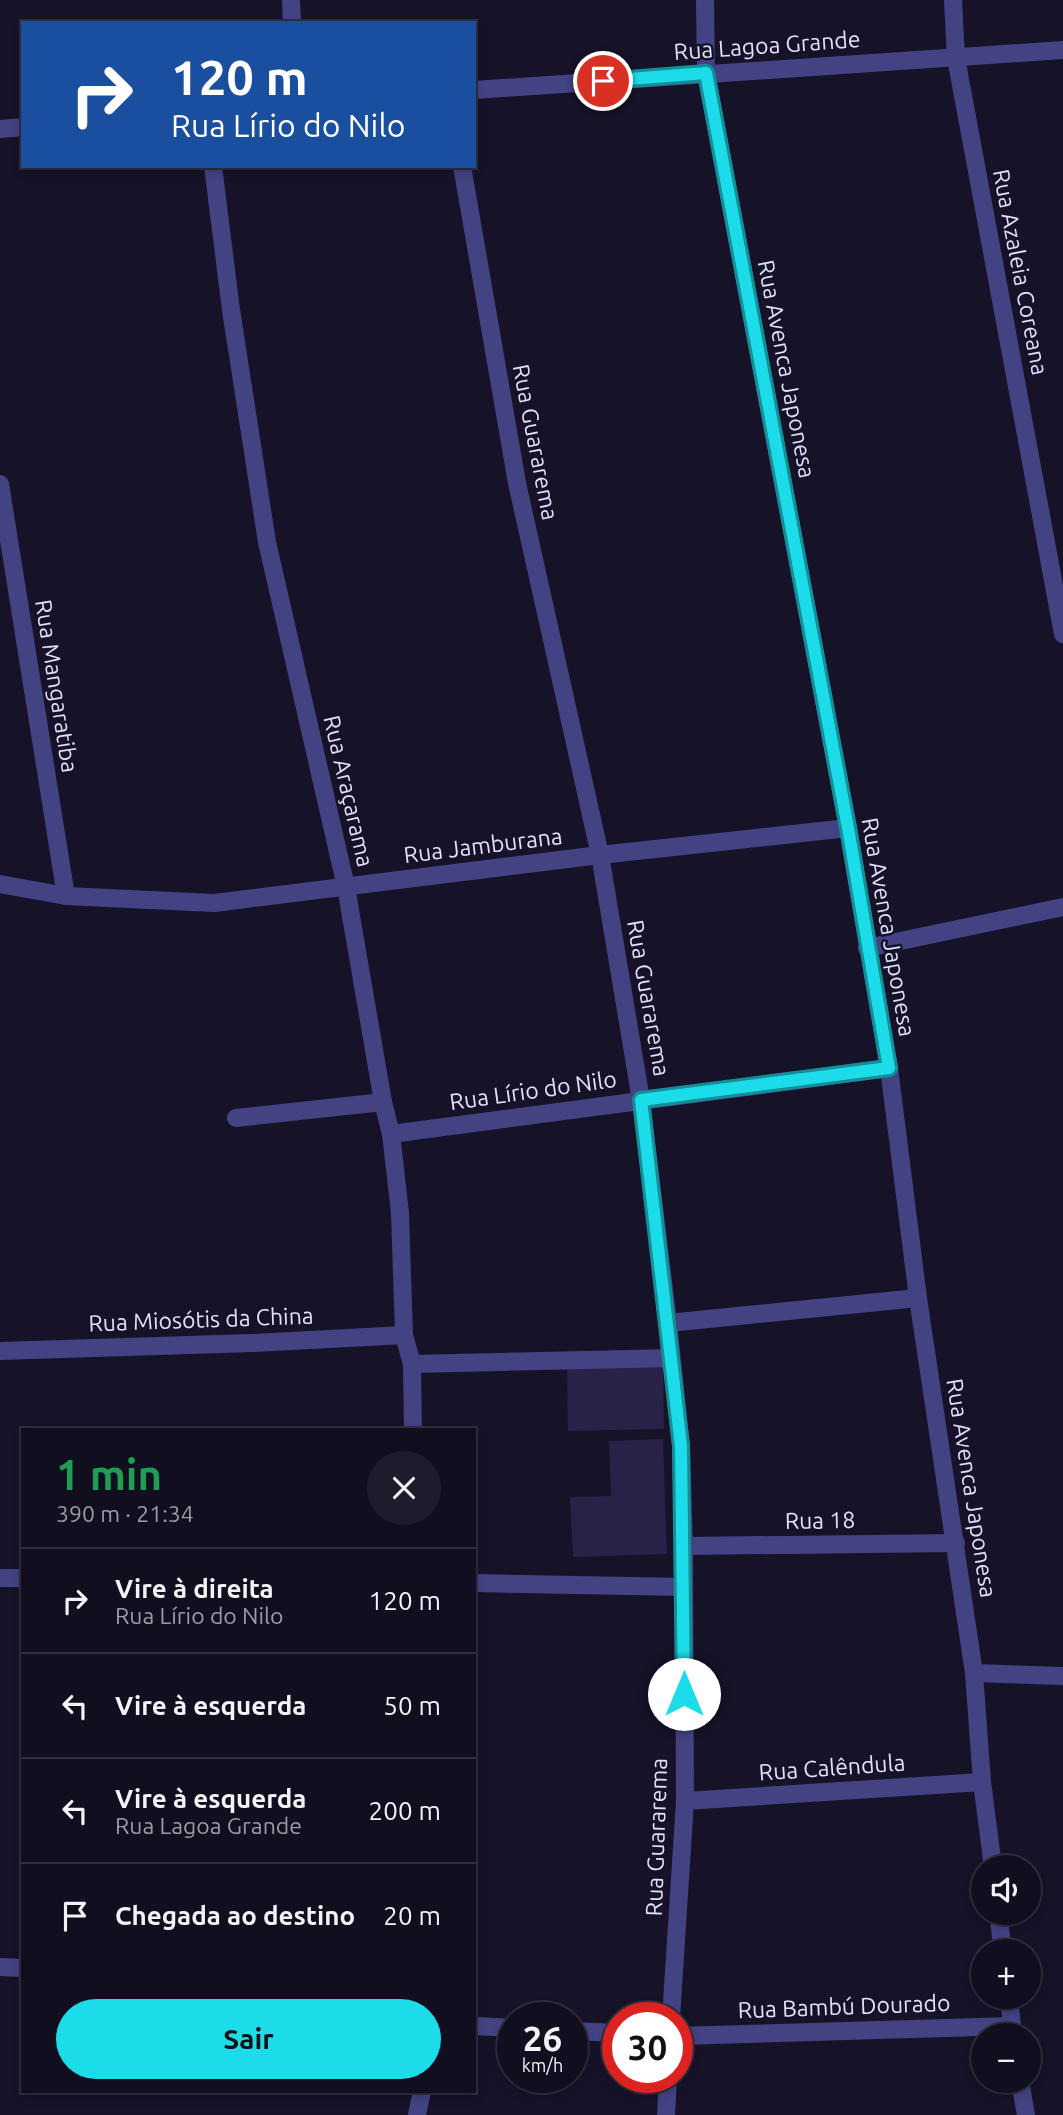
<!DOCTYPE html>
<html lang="pt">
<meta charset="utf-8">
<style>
:root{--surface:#100e1f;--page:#1e1c2c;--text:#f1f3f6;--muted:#9c9ca4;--line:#302e3d;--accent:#1ddcea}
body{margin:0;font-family:Ubuntu,sans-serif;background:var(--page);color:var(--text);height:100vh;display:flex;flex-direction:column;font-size:26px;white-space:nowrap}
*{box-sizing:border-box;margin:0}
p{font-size:23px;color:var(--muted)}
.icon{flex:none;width:38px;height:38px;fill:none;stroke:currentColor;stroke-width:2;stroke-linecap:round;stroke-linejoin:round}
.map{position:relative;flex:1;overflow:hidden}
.panel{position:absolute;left:21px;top:1428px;width:455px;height:665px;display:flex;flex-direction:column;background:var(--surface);border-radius:0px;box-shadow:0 4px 10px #0003,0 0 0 2px var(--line)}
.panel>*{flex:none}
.hud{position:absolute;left:21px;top:21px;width:455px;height:147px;border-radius:0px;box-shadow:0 4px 10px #0003,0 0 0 2px var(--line);background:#1a4fa0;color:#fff;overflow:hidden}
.controls{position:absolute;left:971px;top:1855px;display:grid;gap:14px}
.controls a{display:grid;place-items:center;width:70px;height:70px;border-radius:50%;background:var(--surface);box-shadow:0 4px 10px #0003,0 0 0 2px var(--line);font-size:35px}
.speed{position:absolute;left:497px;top:2002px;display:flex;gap:14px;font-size:35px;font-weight:700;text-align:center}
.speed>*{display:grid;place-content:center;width:91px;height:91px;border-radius:50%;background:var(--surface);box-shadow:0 4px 10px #0003,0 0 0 2px var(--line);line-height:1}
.speed small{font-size:18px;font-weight:400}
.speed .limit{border:10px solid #d22;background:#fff;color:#111}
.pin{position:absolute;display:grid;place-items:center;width:60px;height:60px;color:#fff;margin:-30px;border:4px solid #fff;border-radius:50%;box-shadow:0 2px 7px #0007}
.me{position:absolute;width:77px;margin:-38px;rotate:0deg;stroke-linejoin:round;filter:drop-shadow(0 0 5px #0008)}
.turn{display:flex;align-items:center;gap:24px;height:147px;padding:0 35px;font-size:32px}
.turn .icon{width:91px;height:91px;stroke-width:2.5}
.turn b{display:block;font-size:49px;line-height:60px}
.round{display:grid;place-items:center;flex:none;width:74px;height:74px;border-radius:37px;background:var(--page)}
.headline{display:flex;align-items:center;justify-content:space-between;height:119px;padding:0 35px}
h1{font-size:42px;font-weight:600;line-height:52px;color:#1e9e55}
.button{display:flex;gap:14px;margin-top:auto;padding:14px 35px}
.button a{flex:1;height:80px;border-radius:42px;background:var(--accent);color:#111;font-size:28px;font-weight:600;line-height:80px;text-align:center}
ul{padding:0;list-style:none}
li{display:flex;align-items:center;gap:21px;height:105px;padding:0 35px;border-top:2px solid var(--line)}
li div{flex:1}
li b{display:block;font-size:26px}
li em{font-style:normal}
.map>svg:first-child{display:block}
.building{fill:#282148}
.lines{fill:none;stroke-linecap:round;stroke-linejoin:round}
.minor{stroke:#434384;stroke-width:18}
.route-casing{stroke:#138f98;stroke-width:18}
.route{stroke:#1ddcea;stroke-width:12}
.labels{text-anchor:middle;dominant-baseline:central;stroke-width:5;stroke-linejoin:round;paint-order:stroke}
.street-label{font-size:23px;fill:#e1dffc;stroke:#161329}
</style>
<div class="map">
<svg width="1063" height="2115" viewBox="0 0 1063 2115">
<rect width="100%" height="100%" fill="#161329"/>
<g class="building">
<path d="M663,1363l1,66 -96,2 -1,-67z"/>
<path d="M663,1439l4,115 -94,3 -3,-60 41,-1 -2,-55z"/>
</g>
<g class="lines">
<g class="minor">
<path d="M291,0l1,23"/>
<path d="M705,0l1,73 142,755 41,240 29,230 56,375 8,109 11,85"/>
<path d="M953,0l3,58 107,576"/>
<path d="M474,90l589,-40"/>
<path d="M0,129l23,-2"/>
<path d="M213,166l18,144 36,232 79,345 37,215 8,32 9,79 4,122 8,29 1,66"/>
<path d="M462,166l55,317 83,372 41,245 27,223 13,123 3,100 1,255 -14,217"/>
<path d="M0,484l66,412"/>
<path d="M0,884l66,12 148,7 386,-48 248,-27"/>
<path d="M867,948l196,-41"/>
<path d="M236,1118l147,-16"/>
<path d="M391,1134l498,-66"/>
<path d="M668,1323l250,-25"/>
<path d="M0,1351l252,-8 152,-8"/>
<path d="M412,1364l259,-6"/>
<path d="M684,1546l272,-3"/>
<path d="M0,1578h23"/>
<path d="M474,1583l210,4"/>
<path d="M974,1673l89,3"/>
<path d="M685,1801l297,-19"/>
<path d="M998,1913l5,38"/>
<path d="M0,1967l23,1"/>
<path d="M1009,1997l4,38"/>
<path d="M474,2026l39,2"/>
<path d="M572,2031l46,2"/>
<path d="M677,2036l335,-10"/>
<path d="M1020,2081l6,34"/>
<path d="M417,2115l5,-24"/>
<path d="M666,2115l2,-38"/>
</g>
</g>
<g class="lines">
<g class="route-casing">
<path id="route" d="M603,81l103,-8 142,755 41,240 -248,32 40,346 3,248"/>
</g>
<use href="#route" class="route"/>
</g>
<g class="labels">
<g class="street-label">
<text transform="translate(767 45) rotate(-4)">Rua Lagoa Grande</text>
<text transform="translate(1021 272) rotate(79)">Rua Azaleia Coreana</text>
<text transform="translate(787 369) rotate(79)">Rua Avenca Japonesa</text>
<text transform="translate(536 442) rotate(79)">Rua Guararema</text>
<text transform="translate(57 686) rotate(81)">Rua Mangaratiba</text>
<text transform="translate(349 791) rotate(77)">Rua Araçarama</text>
<text transform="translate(483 845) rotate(-7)">Rua Jamburana</text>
<text transform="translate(889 927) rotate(80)">Rua Avenca Japonesa</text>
<text transform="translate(649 998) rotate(80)">Rua Guararema</text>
<text transform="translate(533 1090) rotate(-8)">Rua Lírio do Nilo</text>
<text transform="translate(201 1319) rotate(-2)">Rua Miosótis da China</text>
<text transform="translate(972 1488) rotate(81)">Rua Avenca Japonesa</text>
<text transform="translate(820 1520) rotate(-1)">Rua 18</text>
<text transform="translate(832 1767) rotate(-4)">Rua Calêndula</text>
<text transform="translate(656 1837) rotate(-88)">Rua Guararema</text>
<text transform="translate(844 2006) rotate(-2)">Rua Bambú Dourado</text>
</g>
</g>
</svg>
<div class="controls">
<a><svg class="icon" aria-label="sound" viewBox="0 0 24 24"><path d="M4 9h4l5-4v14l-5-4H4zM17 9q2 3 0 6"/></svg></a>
<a>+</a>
<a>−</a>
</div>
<div class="speed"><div>26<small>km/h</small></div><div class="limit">30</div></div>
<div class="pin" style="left:603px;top:81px;background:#d93025"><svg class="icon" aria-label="arrive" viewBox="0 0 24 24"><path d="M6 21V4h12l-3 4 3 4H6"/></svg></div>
<svg class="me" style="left:684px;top:1694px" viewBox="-20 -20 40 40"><circle r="19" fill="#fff"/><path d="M0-13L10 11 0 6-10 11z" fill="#1ddcea"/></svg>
<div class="hud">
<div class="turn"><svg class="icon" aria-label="right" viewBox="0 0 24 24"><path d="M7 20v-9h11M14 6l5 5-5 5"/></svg><div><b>120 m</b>Rua Lírio do Nilo</div></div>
</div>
<section class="panel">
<div class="headline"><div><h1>1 min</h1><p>390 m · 21:34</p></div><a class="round"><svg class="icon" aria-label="close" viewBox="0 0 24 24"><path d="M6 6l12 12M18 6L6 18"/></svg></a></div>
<ul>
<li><svg class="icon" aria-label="right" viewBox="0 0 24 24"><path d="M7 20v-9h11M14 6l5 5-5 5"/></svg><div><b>Vire à direita</b><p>Rua Lírio do Nilo</p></div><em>120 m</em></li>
<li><svg class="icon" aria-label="left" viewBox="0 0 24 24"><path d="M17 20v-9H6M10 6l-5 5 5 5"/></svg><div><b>Vire à esquerda</b></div><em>50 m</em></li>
<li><svg class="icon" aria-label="left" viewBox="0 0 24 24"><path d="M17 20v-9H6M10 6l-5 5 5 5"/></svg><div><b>Vire à esquerda</b><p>Rua Lagoa Grande</p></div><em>200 m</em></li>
<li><svg class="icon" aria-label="arrive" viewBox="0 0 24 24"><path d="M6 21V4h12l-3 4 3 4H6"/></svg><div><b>Chegada ao destino</b></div><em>20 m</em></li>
</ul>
<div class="button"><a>Sair</a></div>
</section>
</div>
